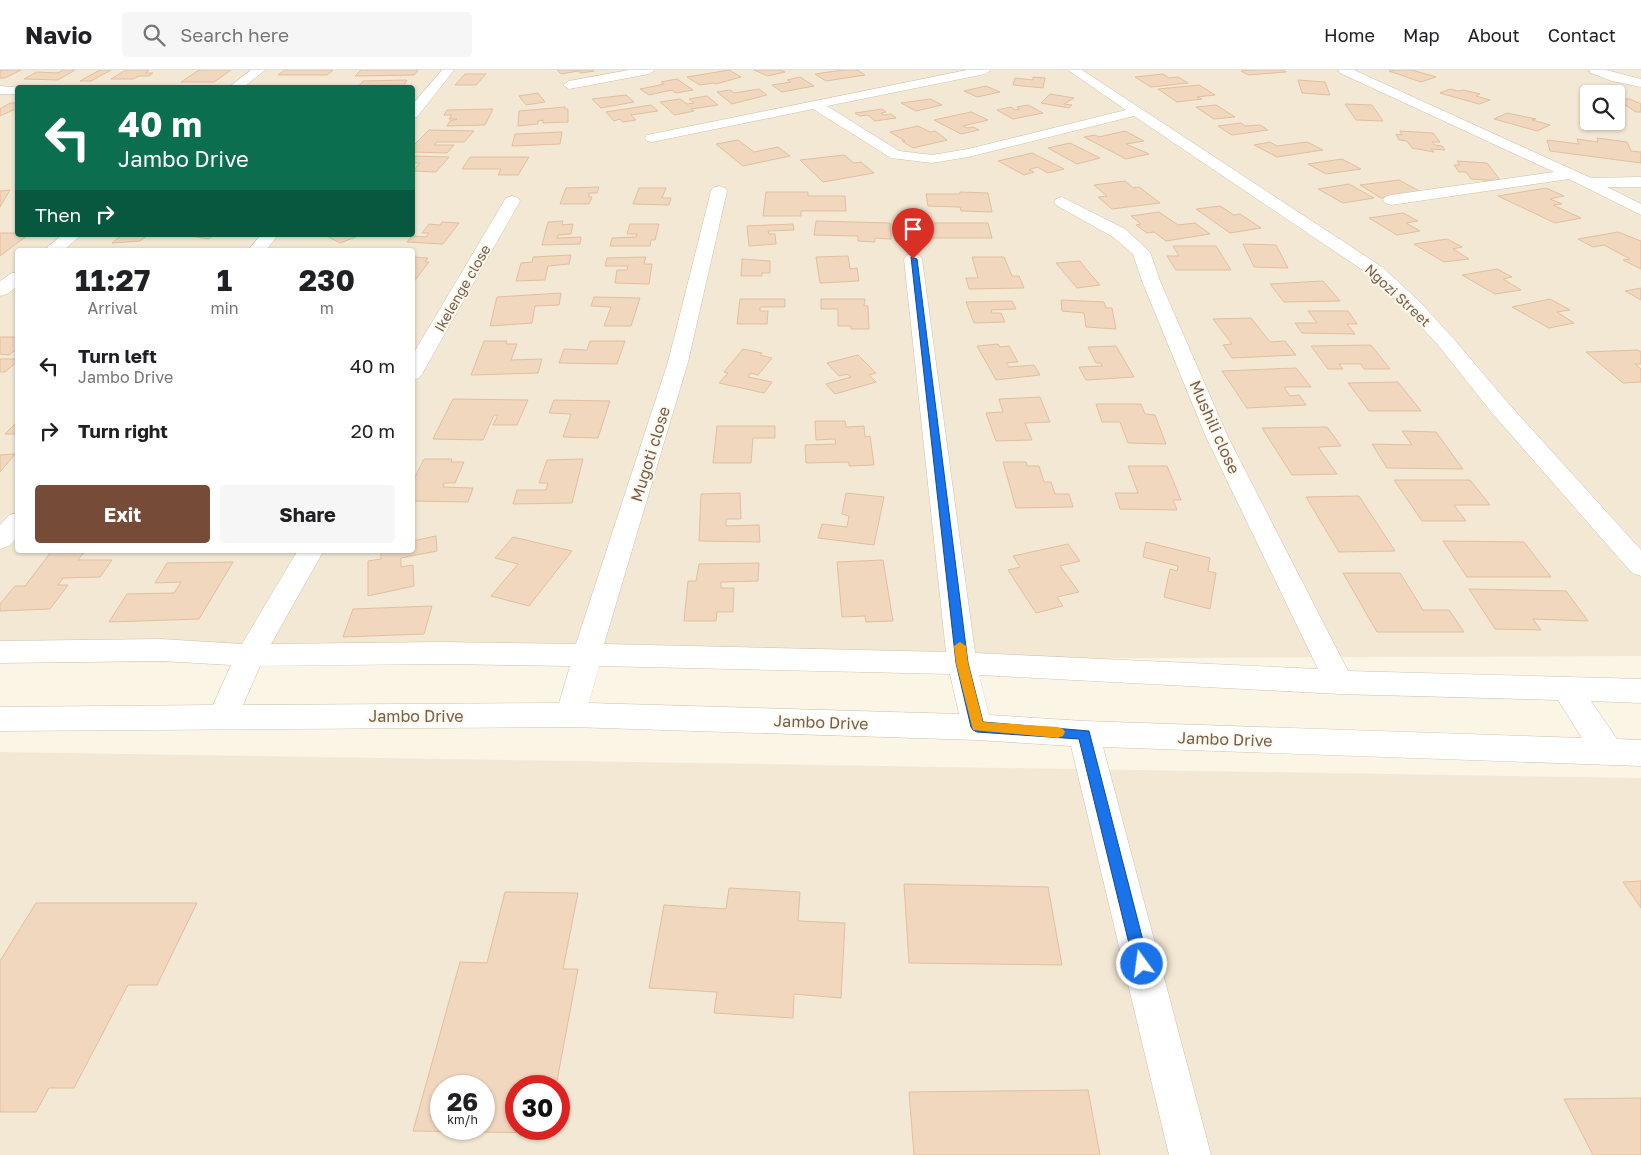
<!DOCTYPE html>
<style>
:root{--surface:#fff;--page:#f6f6f6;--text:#202124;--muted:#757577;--line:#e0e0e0;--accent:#764b38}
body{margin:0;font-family:"Golos Text",sans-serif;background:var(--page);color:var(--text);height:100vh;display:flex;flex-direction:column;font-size:19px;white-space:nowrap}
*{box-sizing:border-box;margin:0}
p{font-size:16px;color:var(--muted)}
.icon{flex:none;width:28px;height:28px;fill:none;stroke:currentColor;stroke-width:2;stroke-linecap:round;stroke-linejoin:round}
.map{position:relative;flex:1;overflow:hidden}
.side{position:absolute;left:15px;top:178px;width:400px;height:305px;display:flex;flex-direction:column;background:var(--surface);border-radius:5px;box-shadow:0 1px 4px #0004}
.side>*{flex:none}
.guide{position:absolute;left:15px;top:15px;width:400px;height:152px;border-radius:5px;box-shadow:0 1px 4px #0004;background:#0b6e4f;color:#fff;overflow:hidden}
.controls{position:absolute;left:1580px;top:15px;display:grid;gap:10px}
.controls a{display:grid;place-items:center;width:45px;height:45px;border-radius:5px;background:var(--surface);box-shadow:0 1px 4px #0004;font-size:25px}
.speed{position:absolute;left:430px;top:1005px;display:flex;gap:10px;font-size:25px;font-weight:700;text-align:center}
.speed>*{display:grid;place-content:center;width:65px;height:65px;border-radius:50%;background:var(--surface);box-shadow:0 1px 4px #0004;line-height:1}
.speed small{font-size:12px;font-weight:400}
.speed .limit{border:8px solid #d22;background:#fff;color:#111}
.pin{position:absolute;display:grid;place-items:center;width:42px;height:42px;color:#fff;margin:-51px -21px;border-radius:50% 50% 50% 0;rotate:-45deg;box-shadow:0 0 5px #0007}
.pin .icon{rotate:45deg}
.me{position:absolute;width:55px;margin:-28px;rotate:346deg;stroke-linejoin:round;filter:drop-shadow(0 0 4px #0008)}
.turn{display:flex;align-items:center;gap:18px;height:105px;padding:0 20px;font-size:22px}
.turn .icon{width:65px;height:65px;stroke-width:2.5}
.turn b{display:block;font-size:35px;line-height:42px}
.then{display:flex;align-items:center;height:48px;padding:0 20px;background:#0003;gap:10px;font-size:19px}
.eta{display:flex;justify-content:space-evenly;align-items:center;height:85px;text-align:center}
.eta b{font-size:30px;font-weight:700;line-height:35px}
.primary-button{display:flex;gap:10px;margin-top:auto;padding:10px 20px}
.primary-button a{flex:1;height:58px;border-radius:5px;background:var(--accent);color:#fff;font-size:20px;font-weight:700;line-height:58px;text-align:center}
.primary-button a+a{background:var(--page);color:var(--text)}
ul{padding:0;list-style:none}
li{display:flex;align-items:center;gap:15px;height:65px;padding:0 20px}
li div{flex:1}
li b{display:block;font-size:19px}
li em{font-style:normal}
header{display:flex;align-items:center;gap:30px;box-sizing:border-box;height:70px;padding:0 25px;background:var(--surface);border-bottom:1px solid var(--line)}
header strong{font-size:24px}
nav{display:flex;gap:28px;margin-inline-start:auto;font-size:18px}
.search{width:350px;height:45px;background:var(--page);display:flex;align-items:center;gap:12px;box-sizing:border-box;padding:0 18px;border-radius:5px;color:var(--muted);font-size:19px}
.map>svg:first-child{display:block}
.residential{fill:#f3e8d4;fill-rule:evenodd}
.building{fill:#f0d7be;stroke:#e1bf9f;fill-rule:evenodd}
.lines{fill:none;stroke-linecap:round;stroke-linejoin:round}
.minor-casing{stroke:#cfc0af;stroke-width:1}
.minor{fill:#fff;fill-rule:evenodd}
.route{fill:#1a73e8;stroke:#114b97}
.slow{fill:#f59e0b}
.labels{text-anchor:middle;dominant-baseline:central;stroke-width:4;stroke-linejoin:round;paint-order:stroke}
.far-street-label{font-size:14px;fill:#735e4c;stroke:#fef9ec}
.street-label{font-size:16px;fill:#735e4c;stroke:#fef9ec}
</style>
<header>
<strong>Navio</strong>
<div class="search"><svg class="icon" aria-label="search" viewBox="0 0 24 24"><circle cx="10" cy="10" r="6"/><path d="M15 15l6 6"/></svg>Search here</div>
<nav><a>Home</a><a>Map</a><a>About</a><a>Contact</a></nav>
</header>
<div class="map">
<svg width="1641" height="1085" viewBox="0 0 1641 1085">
<rect width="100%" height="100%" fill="#fbf5e6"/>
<g class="residential">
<path d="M0,0h1641v586l-1641,7zM18,18h394v147h-394zM1589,24h27v27h-27zM18,180h394v300h-394z"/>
<path d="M0,682l1641,26v377h-1641zM441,1016h43v43h-43zM516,1016h43v43h-43z"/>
</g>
<g class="building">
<path d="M3,0h18l-16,8h-5v-7z"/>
<path d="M63,0h12l-17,10 -34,-1 13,-7 21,1z"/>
<path d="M100,0h11l-20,11h-11z"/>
<path d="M126,0h23l-4,3h8l-4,3h-10l-6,3h-22z"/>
<path d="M199,0h32l-17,12h-33z"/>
<path d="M285,0h48l-6,5h-49z"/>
<path d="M361,0h57l-4,5 -59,1z"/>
<path d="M557,0h35l2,1 -13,2 -3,-2 -17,3z"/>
<path d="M729,0l12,7 -25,7 -3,-1 -13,2 -13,-8z"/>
<path d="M754,0h26l5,2 -17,4z"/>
<path d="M843,0h14l8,5 -39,6 -11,-7z"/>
<path d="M1250,0h33l3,2 -38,3 -7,-4z"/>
<path d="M1395,0h17l24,7 -15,5 -32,-11z"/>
<path d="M465,4h21l-10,11h-21z"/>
<path d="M1163,4l6,4 9,-1 10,6 -37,4 -16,-10z"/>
<path d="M800,7l14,9 -32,6 -10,-7 19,-3 -4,-2z"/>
<path d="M1033,7l12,1 -2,10 -30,-3 2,-7 18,2z"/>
<path d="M677,9l16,11 -17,3 -4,-3 -23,5 -9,-6 24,-5 -3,-2z"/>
<path d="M407,10l-5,8h-45l6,-7z"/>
<path d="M1298,10l27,2 5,13 -28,-2z"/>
<path d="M1199,15l16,10 -18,2 5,2 -25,3 -19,-13z"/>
<path d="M986,16l14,6 -23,5 -13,-6z"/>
<path d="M759,19l8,6 -35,9 -15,-12 13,-2 4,3z"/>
<path d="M1450,19l8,2 5,-1 17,4 -4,2 14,4 -11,4 -39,-11z"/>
<path d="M538,23l7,9 -19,3 -7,-9z"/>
<path d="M1050,24l24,4 -10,6 8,1 -3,3 -28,-5z"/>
<path d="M626,25l8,7 -33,6 -9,-9z"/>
<path d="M707,26l11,9 -27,4 3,2 -19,4 -15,-13 20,-3 7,5 7,-1 -5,-4z"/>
<path d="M930,29l12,6 -26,6 -15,-8z"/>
<path d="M1616,29h14l11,5v8h-5z"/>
<path d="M10,33h8v7h-5l-13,6v-7z"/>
<path d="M1345,34l27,1 11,16 -27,-1z"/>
<path d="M651,35l7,6 -27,4 5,5 -13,2 -3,-3 -6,2 -8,-9z"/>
<path d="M1028,35l15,8 -30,6 -16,-9 14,-3 4,3 5,-1 -3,-2z"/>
<path d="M1216,35l19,12 -21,2 -18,-12z"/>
<path d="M565,37v2h3v13l-25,1v-3l-5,1v3l-20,2 1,-15z"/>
<path d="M493,39l-8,16 -38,1 3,-5 7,-2h-8l3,-4h-8l3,-5z"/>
<path d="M882,39l4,3 -5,1 3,2 7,-1 5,4 -21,3 -7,-6 -8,1 -5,-3z"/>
<path d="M971,42l17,8 -25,6 4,2 6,-1 6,3 -18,4 -27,-14z"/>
<path d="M1507,43l29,6 -4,1 18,5 -13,6 -43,-12z"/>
<path d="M1241,53l4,3 15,-1 8,5 -36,5 -14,-9z"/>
<path d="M918,56l12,6 5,-1 12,9 -34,8 -11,-7h3l-15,-9z"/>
<path d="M429,60l45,1 -10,11h-27l-3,3h20l-7,8 -35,-1v-5z"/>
<path d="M1125,61l19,10 -18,3 23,10 -23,5 -42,-22 11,-2 4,2z"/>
<path d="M1400,61l33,2 7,9h-8l3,3 7,1 3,4 -14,-1 3,3 -22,-4 -5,-7 -8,-1 -3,-6 6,1z"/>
<path d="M562,62l-2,12 -48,2 3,-12z"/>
<path d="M1597,68l30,4 4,9 10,1v11l-91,-12 -3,-11 32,4 -2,-5 21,3z"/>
<path d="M738,70l16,12 24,-5 12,9 -47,10 -27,-22z"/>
<path d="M1270,72l7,4 30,-4 16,8 -46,7 -23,-12z"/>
<path d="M1070,73l30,15 -23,6 -29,-16z"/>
<path d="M1032,83l32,16 -16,4 -11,-6 -8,3 5,2 -10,3 -26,-14z"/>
<path d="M844,85l10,8 7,-1 13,11 -51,9 -23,-22z"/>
<path d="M412,86l37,1 -13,15 -23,-1 7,-8h-8z"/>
<path d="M470,87h59l-11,18h-20l3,-6h-39z"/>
<path d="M1342,89l19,10 -35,5 -18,-10z"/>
<path d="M1457,91l30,2 14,18 -30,-2 -5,-7h-7l-5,-7h6z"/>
<path d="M1399,110l22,12 -40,6 -21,-13z"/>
<path d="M1125,111l8,7 6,-1 21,16 -48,6 -14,-12 9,-1 -13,-11z"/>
<path d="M1349,114l25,14 -31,5 -25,-14z"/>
<path d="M599,117l-2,6h-8v4h3l-3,7h-29l6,-16z"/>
<path d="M639,118h27l-4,10h9l-2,7 -36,-1z"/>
<path d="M1546,118l18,8 -14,3 12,5 -9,1 28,13 -26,5 -57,-27z"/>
<path d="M10,120l-10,17v-16z"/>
<path d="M766,122h42v4h37l1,15h-45v5h-38z"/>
<path d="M960,122l28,1 4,19 -31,-1 -1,-4 -32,-1 -2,-12h34z"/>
<path d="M1220,136l14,9 6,-1 21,14 -31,5 -34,-24z"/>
<path d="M1159,142l19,13 17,-2 15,11 -44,7 -12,-9 -7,1 -11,-8 5,-1 -10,-8z"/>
<path d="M1403,143l15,8 -12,2 14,8 -23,4 -28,-17z"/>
<path d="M563,151l-1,4 11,-1 -2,10 -13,1 -1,3 24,-1 -1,7 -38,1 6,-23z"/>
<path d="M816,151l74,2 1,16 -16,-1v4l-17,-1v-5l-44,-1z"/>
<path d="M442,152l17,1 -16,21 -36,-2 5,-6 14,1 3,-4h-7l7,-9 11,1z"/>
<path d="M924,153h64l4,15h-65z"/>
<path d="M630,154h29l-4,16h-4l-1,6h-40l2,-8 24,-1 1,-3h-10z"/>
<path d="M793,154l1,6 -26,1 1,3h6l1,10 -27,2 -2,-20z"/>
<path d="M1618,162l23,9v28l-18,-9 7,-1 -26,-14 -11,2 -15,-8z"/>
<path d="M0,163h18v2h10l-28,21z"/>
<path d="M122,165h26l-8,6 -28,2z"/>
<path d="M186,165h29l-7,4z"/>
<path d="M325,165h36l-21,8z"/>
<path d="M1447,169l15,8 -9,2 16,10 -25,3 -30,-18z"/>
<path d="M1243,174l33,1 12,23 -34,-1z"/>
<path d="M1173,176h43l15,24h-55l-9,-14h12z"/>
<path d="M571,185l-2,9 -21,2 -3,14 -29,1 5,-18 11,-1 1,-5z"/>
<path d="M848,186l2,13 7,-1 2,13 -39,2 -4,-26z"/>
<path d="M412,187l16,1 -3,4h4l-16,21z"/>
<path d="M646,187l-2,7h8l-3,20 -34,-1 2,-13h10l1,-4h-23l2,-8z"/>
<path d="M972,187h32l8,19h7l5,12 -55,1 -3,-11h12z"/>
<path d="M742,189l28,2v12h-8v3h-21z"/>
<path d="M1080,191l6,8 14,16 -23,3 -21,-25z"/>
<path d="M1497,199l15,8 -9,2 18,11 -26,4 -33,-19z"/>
<path d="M1323,211l17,20 -56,1 -14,-18z"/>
<path d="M1641,218v12l-16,-9z"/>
<path d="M561,223l-2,12 -24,1 -3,17 -42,3 7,-29z"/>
<path d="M594,227l46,1 -9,28h-27l7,-19 -20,-1z"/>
<path d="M740,229h45v8h-25v4h8l-1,13h-30z"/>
<path d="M821,229h44l-1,7h4l1,23h-18v-3h-13v-17h-17z"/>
<path d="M1550,229l20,11 -13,2 17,11 -25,5 -37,-21z"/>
<path d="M1061,230l43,2 2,6h6l4,21 -30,-2 -2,-14 -22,-2z"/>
<path d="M1012,231l4,8 -25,1 1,3h9l4,9 -31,1 -8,-21z"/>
<path d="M1308,241h40l9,13h-10l8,10 -53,-1 -7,-10h22z"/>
<path d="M1251,248l19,24 15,-1 11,14 -64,3 -9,-13 9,-1 -19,-25z"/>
<path d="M0,267h18v11l-9,7 -9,-1z"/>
<path d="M484,271h23l-1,3h11l-6,16 31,-1 -4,14 -67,2z"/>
<path d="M590,271h35l-8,23 -58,-1 5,-14 23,1z"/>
<path d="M998,274l2,3 9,-1 9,16 -12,1 3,4 25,-2 6,10 -44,5 -19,-34z"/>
<path d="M1371,275l19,24h-26l-3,-5h-22l4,5h-15l-17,-23z"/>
<path d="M1116,276l18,31 -48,3 -7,-13 23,-1 -1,-3h-5l-8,-16z"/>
<path d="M743,279l19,4 -2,2 12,3 -14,17 -8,-2 -2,4 24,5 -8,11 -45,-10 9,-10 -4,-1z"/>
<path d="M1638,280l3,2v12h-6l6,5v13l-18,1 -37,-31z"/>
<path d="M858,285l18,18 -7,2 7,7 -41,12 -9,-10 25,-7 -4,-3 -8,2 -12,-13z"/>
<path d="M0,289h18v2l-13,11h-5z"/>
<path d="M1296,298l15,19h-27l6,9 9,-1 7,10 -59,3 -25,-37z"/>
<path d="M1398,312l23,29h-52l-21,-28z"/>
<path d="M1040,327l10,25 -25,1 7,17 -36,1 -10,-28 17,-1 -4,-13z"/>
<path d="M453,329l75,1 -11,25h-24l5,-10h-4l-11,25 -50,-1z"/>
<path d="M554,330l56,1 -12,37 -35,-1 8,-23 -22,-1z"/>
<path d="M1096,334h45l4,10 10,1 11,29 -38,-1 -8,-21h-18z"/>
<path d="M18,351v13h-13z"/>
<path d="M815,351h30l1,6 18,-1 1,11 5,-1 4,29 -25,1v-4l-43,1 -1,-18 31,-1 -1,-5 -19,1z"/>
<path d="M717,356h58v12h-22l-2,25h-38z"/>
<path d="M1327,357l14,19 -23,1 19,27 -45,1 -30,-47z"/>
<path d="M1402,361l34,1 27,37 -76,-1 -15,-24 40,1z"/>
<path d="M15,384l-15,18v-17z"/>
<path d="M424,389h28l-1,3h13l-9,21h-11l-1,4 30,1 -5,14 -56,-1v-18z"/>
<path d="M583,389l-11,44 -59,1 4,-14h29l2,-7h-9l8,-23z"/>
<path d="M1003,392h23l1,4h12l5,16h7l4,12h14l4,13 -57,1z"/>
<path d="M1128,396h39l14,34h-8l4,10 -57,-1 -5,-16h23z"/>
<path d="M1394,410h76l20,25h-36l12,16h-44z"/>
<path d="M740,423l1,26h-15v7l33,-1 1,17 -61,-1 2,-47z"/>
<path d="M846,423l38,4 -10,48 -56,-7 4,-14 25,3 2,-11 -7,-2z"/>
<path d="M1359,426l36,55 -56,1 -33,-55z"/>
<path d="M436,466l1,15 -36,7v9l12,-2 1,21 -46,10v-35l13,-2v-9h31v-9z"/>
<path d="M513,467l59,14 -43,55 -38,-10 27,-32 -23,-6z"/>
<path d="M1443,471l81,1 27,35h-84z"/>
<path d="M1146,472l64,16 -2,13 8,2 -6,36 -46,-12 6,-28 7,2 1,-5 -35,-9z"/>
<path d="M1068,474l12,17 -20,5 19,26 -22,5 6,9 -27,7 -28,-43 12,-3 -7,-11z"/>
<path d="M85,481l-7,9h34l-12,17 -37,1 -5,7h10l-18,24 -50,2v-7l15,-18h10l26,-34z"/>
<path d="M883,490l10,61 -27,1 -1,-6 -23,1 -5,-55z"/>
<path d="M233,492l-34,57 -90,3 18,-28 47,-1 7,-11 -26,1 12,-20z"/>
<path d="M759,493l-1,18 -37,1v6h13l-1,24h-16l-1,9h-32l4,-40h8l3,-17z"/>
<path d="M1343,503h57l23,37h26l15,22h-87z"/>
<path d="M1469,519l97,2 22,30 -55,-2 8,11 -46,-1z"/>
<path d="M432,536l-8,28 -81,3 10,-28z"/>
<path d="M1641,811v27l-18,-26z"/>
<path d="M904,814l144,3 14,78 -153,-2z"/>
<path d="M729,818l71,4 -2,29 47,2 -4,75 -47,-4 -1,24 -79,-5 3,-21 -68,-4 15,-83 62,4z"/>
<path d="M505,822l73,1 -15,76h15l-22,117h-40v43h32l-1,4 -134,-2 47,-169 27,1zM441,1016h43v43h-43z"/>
<path d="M36,833h161l-40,82h-29l-54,103h-25l-13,24h-36v-151z"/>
<path d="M1088,1020l12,65h-186l-5,-63z"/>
<path d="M1641,1028v57h-48l-29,-56z"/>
</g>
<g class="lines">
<g class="minor-casing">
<g id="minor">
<path d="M251,0h14l-22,18h-15z"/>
<path d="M442,0h12l-37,47 -5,1v-13z"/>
<path d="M629,0h26l-6,4 -80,15 -6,-4 6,-4z"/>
<path d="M967,0h24l-6,4 -158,32 72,45 33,4 36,-6 158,-39 -58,-40h14l300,197 36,33 34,37 56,66 133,147v26l-9,-3 -140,-160 -54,-68 -34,-37 -34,-33 -236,-159 -166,41 -36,6 -41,-5 -78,-49 -161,33 -5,-1 -2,-3 2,-3 5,-1z"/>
<path d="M1338,0h16l237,108 50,-1v10h-34l34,17v11l-72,-36 -178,26 -6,-2 -2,-3 2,-3 6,-2 163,-23 -214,-99z"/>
<path d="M1589,0h17l35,9v8l-29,-6 -21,-8z"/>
<path d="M0,16l23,2h-5v6h-18z"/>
<path d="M719,116l6,2 2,3 -39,171 -84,282 342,8 -42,-393 3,-4 6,-1 6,1 3,4 53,394 343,16 -112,-232 -64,-156 -9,-27 -20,-17 -57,-32 -2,-3 2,-3 6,-2 63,32 25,23 10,29 68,156 120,234 293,8v24l-50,-2 26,38 24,1v26l-538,-19 108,408h-42l-98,-409 -94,-6 -406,-13 -571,4v-24l213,-2 18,-40 -70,-4 -161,2v-22l161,-2 81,5 56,-94h26l-53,94 169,-2 136,2 92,-282 43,-171 2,-3zM440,594l130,2 -11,37 -316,2 17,-39zM599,596l351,8 9,40 -370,-11zM979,605l360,19 219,6 24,38 -498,-17 -95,-6z"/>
<path d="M512,126l6,2 2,3 -98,173 -3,4 -7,2v-24l92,-155 2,-3z"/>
<path d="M62,165h19l-17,15h-20z"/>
<path d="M261,165h17l-12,15h-18z"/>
<path d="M18,202v14l-11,8 -7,2v-15l12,-8z"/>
<path d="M18,443v24l-9,9 -9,3v-24l9,-10z"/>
</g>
</g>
<use href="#minor" class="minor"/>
</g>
<path class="route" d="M911,187l6,2 51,404 15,59 106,9 60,233 -2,5 -5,2 -6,-2 -2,-5 -55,-225 -102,-7 -4,-2 -2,-3 -15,-64z"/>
<path class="slow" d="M960,572l6,4 2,17 15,59 75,5 5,2 2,3 -2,4 -5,2 -85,-8 -17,-67 -2,-17z"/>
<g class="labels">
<g class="far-street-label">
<text transform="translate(462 218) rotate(-60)">Ikelenge close</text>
<text transform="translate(1398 225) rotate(43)">Ngozi Street</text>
</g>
<g class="street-label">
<text transform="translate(1215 357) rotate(66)">Mushili close</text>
<text transform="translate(650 384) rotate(-73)">Mugoti close</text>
<text x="416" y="646">Jambo Drive</text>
<text transform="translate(821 652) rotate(2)">Jambo Drive</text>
<text transform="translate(1225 669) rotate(2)">Jambo Drive</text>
</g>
</g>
</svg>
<div class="controls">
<a><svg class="icon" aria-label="search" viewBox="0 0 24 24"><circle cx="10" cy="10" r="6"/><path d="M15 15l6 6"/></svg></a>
</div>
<div class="speed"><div>26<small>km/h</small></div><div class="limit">30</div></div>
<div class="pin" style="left:913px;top:189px;background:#d93025"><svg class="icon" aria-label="arrive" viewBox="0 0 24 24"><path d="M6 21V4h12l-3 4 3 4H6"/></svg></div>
<svg class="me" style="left:1142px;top:894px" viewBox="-20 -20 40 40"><circle r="17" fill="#1a73e8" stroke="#fff" stroke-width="3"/><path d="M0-11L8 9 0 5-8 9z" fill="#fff"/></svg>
<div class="guide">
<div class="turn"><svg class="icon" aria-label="left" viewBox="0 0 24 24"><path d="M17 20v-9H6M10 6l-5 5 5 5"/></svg><div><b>40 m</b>Jambo Drive</div></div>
<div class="then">Then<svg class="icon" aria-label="right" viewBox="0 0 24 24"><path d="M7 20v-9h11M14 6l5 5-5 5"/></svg></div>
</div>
<section class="side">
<div class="eta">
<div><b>11:27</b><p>Arrival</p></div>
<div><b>1</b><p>min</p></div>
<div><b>230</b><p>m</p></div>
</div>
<ul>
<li><svg class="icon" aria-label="left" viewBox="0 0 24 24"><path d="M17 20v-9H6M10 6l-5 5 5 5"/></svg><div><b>Turn left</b><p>Jambo Drive</p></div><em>40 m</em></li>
<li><svg class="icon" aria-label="right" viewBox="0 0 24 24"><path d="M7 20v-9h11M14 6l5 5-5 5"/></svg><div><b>Turn right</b></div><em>20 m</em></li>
</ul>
<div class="primary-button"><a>Exit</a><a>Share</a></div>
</section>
</div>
